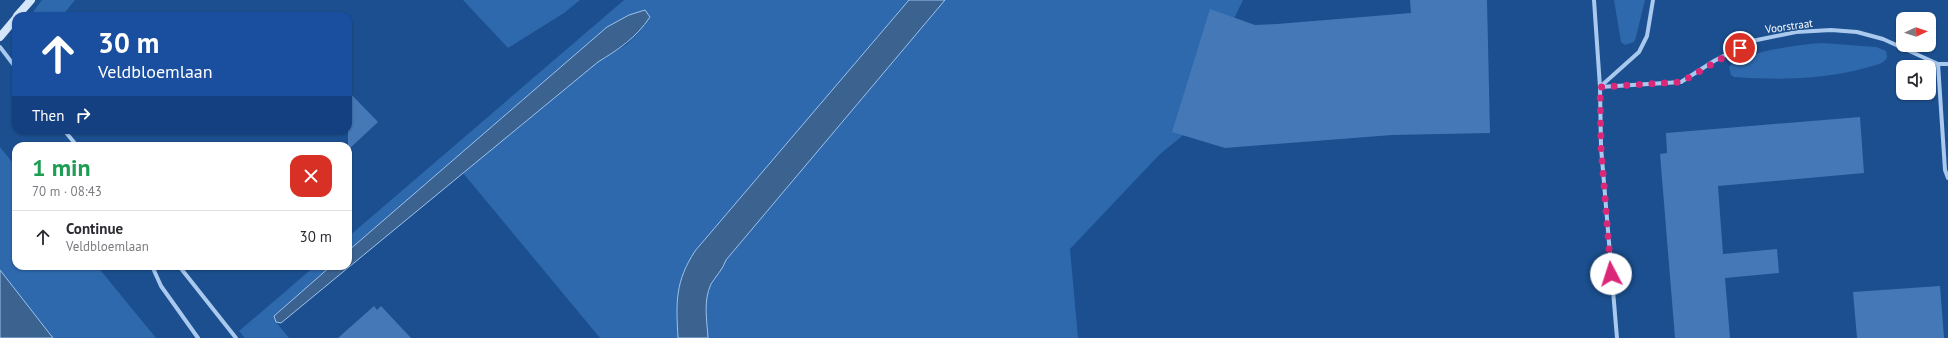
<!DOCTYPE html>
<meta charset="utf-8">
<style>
:root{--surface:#fff;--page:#f7f7f7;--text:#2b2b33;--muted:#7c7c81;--line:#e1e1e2}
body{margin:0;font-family:"PT Sans",sans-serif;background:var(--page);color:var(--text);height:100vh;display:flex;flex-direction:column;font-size:15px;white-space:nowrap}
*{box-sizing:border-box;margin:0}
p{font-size:13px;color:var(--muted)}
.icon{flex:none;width:22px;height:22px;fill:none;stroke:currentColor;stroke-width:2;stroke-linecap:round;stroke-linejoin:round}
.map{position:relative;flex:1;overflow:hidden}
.panel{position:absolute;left:12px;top:142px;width:340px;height:128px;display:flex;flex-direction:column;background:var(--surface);border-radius:12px;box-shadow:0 1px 3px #0004}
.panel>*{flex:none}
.top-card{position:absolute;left:12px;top:12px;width:340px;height:122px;border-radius:12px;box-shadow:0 1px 3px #0004;background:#1a4fa0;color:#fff;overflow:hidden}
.needle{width:26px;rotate:86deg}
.buttons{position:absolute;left:1896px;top:12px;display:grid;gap:8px}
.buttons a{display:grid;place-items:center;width:40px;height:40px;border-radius:8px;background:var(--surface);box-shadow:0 1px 3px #0004;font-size:20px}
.pin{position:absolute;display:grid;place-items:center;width:34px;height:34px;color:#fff;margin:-17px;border:2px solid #fff;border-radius:50%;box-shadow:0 1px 4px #0007}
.me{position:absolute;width:44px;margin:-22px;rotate:355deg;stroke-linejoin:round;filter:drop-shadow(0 0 3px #0008)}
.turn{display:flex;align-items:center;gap:14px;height:84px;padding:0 20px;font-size:18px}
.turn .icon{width:52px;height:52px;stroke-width:2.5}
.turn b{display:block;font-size:28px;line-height:34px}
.then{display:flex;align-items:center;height:38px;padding:0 20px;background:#0003;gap:8px;font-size:15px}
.round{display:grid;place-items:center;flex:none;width:42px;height:42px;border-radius:12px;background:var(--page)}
.summary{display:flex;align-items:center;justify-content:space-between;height:68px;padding:0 20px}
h1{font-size:24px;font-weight:800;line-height:30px;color:#1e9e55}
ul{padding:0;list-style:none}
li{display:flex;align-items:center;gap:12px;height:52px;padding:0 20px;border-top:1px solid var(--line)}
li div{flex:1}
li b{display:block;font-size:15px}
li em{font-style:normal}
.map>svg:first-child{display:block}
.green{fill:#2e69ad}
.water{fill:#3c6290;stroke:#9cc4f0}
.building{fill:#4478b7}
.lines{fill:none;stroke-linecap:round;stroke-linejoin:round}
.minor{stroke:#a9c9ee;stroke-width:4}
.secondary{stroke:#d6e6fa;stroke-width:8}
.route{stroke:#db2777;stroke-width:7;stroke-dasharray:0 12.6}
.labels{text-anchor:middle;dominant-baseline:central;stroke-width:3;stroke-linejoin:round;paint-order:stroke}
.street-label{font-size:11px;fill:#fff;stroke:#1b4f8f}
</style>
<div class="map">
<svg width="1948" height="338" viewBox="0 0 1948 338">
<rect width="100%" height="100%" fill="#1b4f8f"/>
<g class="green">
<path d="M42,0h33l-13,16h-32z"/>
<path d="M463,0h117l-16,13 -56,35z"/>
<path d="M624,0h285l-214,251 -8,13 -10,63 1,11h-78l-137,-165 135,-111 28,-17 15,-15 -34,-3 -259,224v-14z"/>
<path d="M945,0h298l-39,81 -11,46 -34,28 -89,94 8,89h-370c-1,-18 -5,-37 3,-53 5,-9 12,-16 15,-25z"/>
<path d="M1614,0h31l-9,37 -2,5 -9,3 -4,-3z"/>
<path d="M1822,43l54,4 10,4 1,6c-2,7 -12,8 -18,10 -45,13 -89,13 -135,10l-3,-2 -2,-8c11,-15 74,-23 93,-24z"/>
<path d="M0,147l16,20v99h81l59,72h-103l-53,-68z"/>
<path d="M315,266h16l-57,50 2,6 13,16h-44l-6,-7z"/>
</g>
<g class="water">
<path d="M909,0h36l-219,260c-3,9 -10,16 -15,24 -8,17 -4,36 -3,54h-30c-2,-36 -3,-56 17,-87z"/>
<path d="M645,10l5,7c-14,21 -31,32 -52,45l-317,261 -5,-1 -2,-6 57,-50h17v-15l259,-224 22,-12z"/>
<path d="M0,270l53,68h-53z"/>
</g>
<g class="building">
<path d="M1410,0h77l3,133 -98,2 -167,13 -53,-16 38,-123 45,16 22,-1 134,-11z"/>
<path d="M348,91l30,31 -30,28z"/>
<path d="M1860,117l4,56 -146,13 5,68 54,-5 2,24 -54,5 5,60h-55l-15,-184 7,-1 -1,-20z"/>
<path d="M1940,286l4,52h-87l-4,-46z"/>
<path d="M374,306l3,4 4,-4 30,32h-73z"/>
</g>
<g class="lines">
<g class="minor">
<path d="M1594,0l6,87 1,60 16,191"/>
<path d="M0,47l16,21"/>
<path d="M1938,64l7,106 3,8"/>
<path d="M1601,86l38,-34 8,-16 6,-36"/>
<path d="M1600,87l81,-5 33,-21 38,-20 44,-9 35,-2 26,2 26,7 55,25h10"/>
<path d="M64,130l13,16"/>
<path d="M152,266l9,20 37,52"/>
<path d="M179,266l57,72"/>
</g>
<g class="secondary">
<path d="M17,16l14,-16"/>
<path d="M0,37l16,-19"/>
</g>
</g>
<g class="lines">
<path class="route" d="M1611,274l-10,-127 -1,-60 81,-5 59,-34"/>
</g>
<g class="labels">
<g class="street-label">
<text transform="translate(1789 26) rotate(-8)">Voorstraat</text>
</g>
</g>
</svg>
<div class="buttons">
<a><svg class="needle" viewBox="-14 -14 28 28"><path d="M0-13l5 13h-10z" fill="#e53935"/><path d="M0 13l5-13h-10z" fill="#7c7c81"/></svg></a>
<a><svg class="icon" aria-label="sound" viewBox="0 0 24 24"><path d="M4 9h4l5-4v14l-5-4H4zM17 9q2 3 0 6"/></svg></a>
</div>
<div class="pin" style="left:1740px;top:48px;background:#d93025"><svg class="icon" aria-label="arrive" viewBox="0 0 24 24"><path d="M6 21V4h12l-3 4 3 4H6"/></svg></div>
<svg class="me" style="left:1611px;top:274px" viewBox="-20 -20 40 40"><circle r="19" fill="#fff"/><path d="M0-13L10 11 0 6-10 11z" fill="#db2777"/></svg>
<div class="top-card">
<div class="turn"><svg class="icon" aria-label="ahead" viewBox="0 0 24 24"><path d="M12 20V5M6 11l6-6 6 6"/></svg><div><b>30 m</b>Veldbloemlaan</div></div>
<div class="then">Then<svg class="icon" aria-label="right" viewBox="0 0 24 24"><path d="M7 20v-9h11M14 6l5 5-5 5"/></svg></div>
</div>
<section class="panel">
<div class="summary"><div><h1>1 min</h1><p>70 m · 08:43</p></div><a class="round" style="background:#d93025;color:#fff"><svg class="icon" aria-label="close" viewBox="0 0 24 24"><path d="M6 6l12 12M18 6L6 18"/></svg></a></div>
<ul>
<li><svg class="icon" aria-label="ahead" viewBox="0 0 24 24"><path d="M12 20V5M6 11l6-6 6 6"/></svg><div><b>Continue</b><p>Veldbloemlaan</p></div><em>30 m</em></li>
</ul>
</section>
</div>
